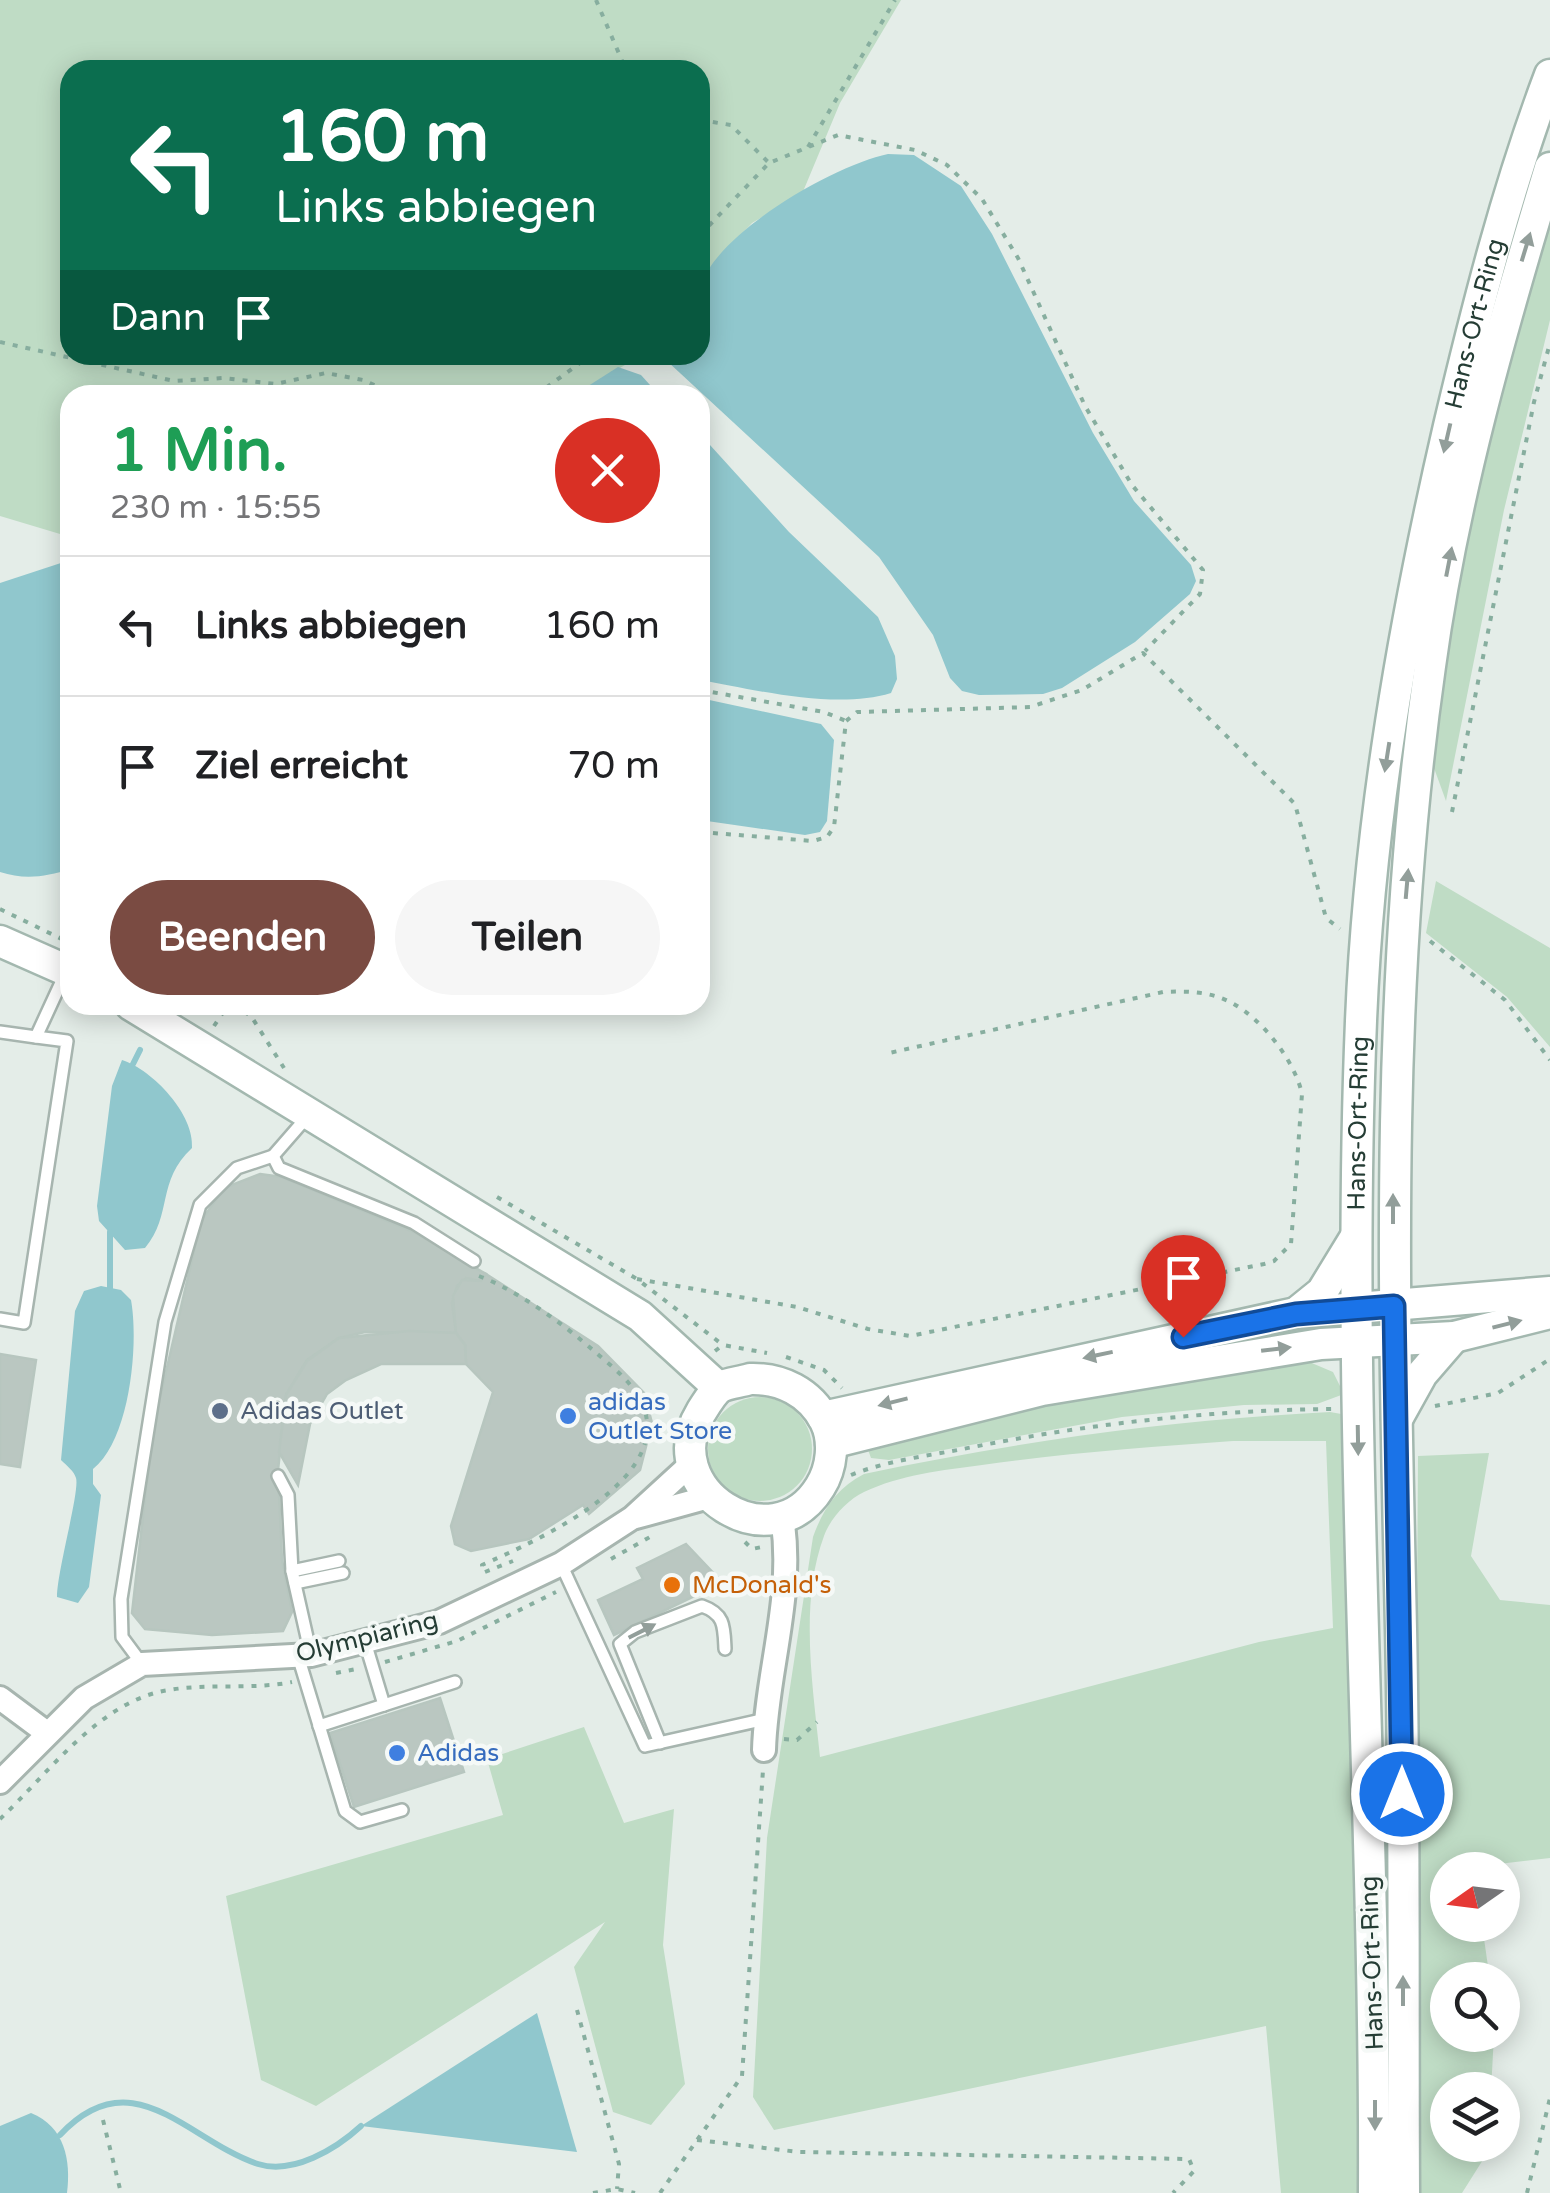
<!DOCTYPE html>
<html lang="de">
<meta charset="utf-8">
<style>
:root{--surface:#fff;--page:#f6f6f6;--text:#202124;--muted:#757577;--line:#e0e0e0;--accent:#7a4b42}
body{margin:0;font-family:"Varela Round",sans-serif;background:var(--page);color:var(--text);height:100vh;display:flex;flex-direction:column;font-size:38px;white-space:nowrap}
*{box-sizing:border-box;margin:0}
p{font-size:32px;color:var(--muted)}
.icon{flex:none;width:55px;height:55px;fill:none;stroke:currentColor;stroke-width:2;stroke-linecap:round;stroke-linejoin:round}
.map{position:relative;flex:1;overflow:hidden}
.details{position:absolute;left:60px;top:385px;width:650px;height:630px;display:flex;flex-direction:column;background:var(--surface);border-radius:30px;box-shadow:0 5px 25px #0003}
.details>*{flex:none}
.banner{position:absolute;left:60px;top:60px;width:650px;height:305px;border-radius:30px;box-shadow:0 5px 25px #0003;background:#0b6e4f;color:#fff;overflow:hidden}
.needle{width:65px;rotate:256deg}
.tools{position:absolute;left:1430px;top:1852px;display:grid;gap:20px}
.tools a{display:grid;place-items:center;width:90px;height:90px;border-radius:50%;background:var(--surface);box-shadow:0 5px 25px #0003;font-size:50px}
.pin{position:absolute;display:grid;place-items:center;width:85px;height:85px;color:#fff;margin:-102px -42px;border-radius:50% 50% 50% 0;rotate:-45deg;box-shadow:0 0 10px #0007}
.pin .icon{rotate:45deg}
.me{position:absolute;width:110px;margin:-55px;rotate:0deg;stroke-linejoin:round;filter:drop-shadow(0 0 8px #0008)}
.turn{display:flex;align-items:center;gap:35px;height:210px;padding:0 50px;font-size:45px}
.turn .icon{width:130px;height:130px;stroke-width:2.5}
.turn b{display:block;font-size:70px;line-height:85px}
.then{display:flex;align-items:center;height:95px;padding:0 50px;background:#0003;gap:20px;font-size:38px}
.round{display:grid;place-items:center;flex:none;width:105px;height:105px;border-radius:52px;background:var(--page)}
.head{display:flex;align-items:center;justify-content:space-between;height:170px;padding:0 50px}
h1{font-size:60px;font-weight:700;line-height:75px;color:#1e9e55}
.action{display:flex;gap:20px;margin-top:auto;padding:20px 50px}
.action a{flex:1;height:115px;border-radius:60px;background:var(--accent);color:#fff;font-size:40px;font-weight:700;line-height:115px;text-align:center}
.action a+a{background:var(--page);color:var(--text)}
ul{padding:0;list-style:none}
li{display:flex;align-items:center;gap:30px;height:140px;padding:0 50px;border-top:2px solid var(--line)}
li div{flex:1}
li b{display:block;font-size:38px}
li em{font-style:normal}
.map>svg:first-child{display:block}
.green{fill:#bfdcc5;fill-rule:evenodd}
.water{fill:#90c7cd}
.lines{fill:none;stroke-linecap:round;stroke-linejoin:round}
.stream{stroke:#90c7cd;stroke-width:6}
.building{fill:#bac7c1;stroke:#b7c6bf;stroke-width:2.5}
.lane-casing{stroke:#a7b5af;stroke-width:16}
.street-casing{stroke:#a7b5af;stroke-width:28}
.secondary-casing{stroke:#a3b8af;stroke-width:35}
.path{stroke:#87ae9f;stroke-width:4;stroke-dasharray:5 8;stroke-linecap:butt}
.lane{stroke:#fff;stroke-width:11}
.street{stroke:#fff;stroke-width:22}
.secondary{stroke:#fff;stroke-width:30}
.oneway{fill:#929e9a}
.route-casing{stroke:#114b97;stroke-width:25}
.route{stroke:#1a73e8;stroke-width:18}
.service-dot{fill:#5c6f8a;stroke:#f5f9f7;stroke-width:4}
.shop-dot{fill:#3f7fe0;stroke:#f5f9f7;stroke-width:4}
.food-dot{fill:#e8710a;stroke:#f5f9f7;stroke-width:4}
.labels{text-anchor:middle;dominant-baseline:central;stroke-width:9;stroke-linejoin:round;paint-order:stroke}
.street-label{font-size:25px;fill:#253d35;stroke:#f5f9f7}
.shop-label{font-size:25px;fill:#366cbe;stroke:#f5f9f7;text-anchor:start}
.service-label{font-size:25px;fill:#4e5e75;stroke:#f5f9f7;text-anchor:start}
.food-label{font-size:25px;fill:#c56008;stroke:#f5f9f7;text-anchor:start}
</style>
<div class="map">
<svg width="1550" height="2193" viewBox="0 0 1550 2193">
<rect width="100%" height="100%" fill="#e4ede8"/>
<g class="green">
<path d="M0,0h901l-61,103 -38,91 -50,29 -37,40 -15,23v-216h-630v285h572l-68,40h-504v142l-70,-21z"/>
<path d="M1550,201v119l-46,190 -58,291 -16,-44 40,-250z"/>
<path d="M1436,881l114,67v99l-43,-50 -81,-64z"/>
<path d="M1307,1361l26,11 11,22 -27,10 -73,1 -122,12 -233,43 -18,-2 -4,-11 153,-41z"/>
<circle cx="760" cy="1449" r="52"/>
<path d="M1330,1412l17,3 18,778h-84l-15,-167 -492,104 -21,-33 14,-259 46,-301c10,-28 24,-49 51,-63 156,-33 307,-54 466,-62zM1233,1441h93l7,187 -74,14 -439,115c-7,-69 -21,-154 4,-221 6,-17 23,-36 40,-44 36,-17 79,-22 118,-27 83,-12 167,-18 251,-24z"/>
<path d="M1489,1453l-18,103 29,44 50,5v253l-102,12v55h34l8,55h-42v55h46l-3,55h-43v55h39l-1,10 -24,38h-49l5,-737z"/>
<path d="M584,1727l40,96 50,-14 -11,136 22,139 -34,41 -38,-13 -39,-145 31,-45 -289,184 -55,-26 -35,-184 277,-81 -16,-56z"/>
</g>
<g class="water">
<path d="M888,154l26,1 47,31 31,48 101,199 41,68 57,64 5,16 -6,13 -55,48 -73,46 -19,6 -64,1 -17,-4 -12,-13 -17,-43 -54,-78 -212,-196 -1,-6h34c0,-20 -6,-51 1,-70 18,-54 134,-120 187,-131z"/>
<path d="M618,367l23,8 18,20h-85z"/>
<path d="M700,434l89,98 89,85 17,39 2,23 -6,14c-55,17 -135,-3 -191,-13z"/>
<path d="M70,560v309c-24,8 -46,11 -70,3v-289z"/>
<path d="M700,698l121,26 13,16 -7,81 -7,11 -15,3 -105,-15z"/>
<path d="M122,1060c31,10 73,55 70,88 -36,33 -19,67 -47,100l-20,2 -26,-29 -2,-15 15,-120z"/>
<path d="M101,1286l20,4 10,10c8,44 -1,140 -38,169v15l8,11 -12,92 -11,16 -21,-6c0,-26 23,-106 19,-119 -2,-7 -9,-12 -15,-18l14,-149 9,-20z"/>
<path d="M537,2013l40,139 -216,-26z"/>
<path d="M31,2113c34,14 40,47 36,80h-67v-67z"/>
</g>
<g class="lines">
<g class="stream">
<path d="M133,1064l7,-14"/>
<path d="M110,1288v-56"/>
<path d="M60,2135c73,-78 128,6 198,29 35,11 78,-15 103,-38"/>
</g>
</g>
<g class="building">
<path d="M260,1174l22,3 132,55 72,42 -5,7 -15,-3 -9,8 -5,17 4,30 -91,-1 -26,6 -32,22 -21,35 -8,75 4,90 10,52 -9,19 -71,4 -67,-6 -13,-16 21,-185 48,-207 23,-33z"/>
<path d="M486,1274l112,72 46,47 8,30 -12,47 -51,44 -6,-9 -54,34 -58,12 -16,-7 -4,-18 42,-134 -27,-28 -1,-19 -9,-12 -3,-37 9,-16 19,1z"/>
<path d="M409,1331l47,2 9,12 1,19h-85l-35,16 -19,14 -17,30 -12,61 -19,-33 7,-57 21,-34 32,-23z"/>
<path d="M0,1354l36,6 -16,107 -20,-3z"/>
<path d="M686,1544l33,35 -12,11 -93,45 -16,-35 45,-21 -6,-11z"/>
<path d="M440,1698l24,74 -110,35 -24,-74z"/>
</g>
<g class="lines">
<g class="lane-casing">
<g id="lane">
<path d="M0,1032l36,5 29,-63"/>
<path d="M273,1156l6,12 135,55 60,38"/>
<path d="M0,1319l24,4 43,-282 -31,-4"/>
<path d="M278,1476l10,19 4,76 19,84"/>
<path d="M561,1564l84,182 121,-27"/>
<path d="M292,1571l47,-10"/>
<path d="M295,1583l48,-10"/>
<path d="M365,1642l19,63"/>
<path d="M298,1656l47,155 15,11 42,-12"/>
<path d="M142,1664l-20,-27 -1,-38 44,-277 35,-117 37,-37 36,-12 34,-39"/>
<path d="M319,1726l136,-44"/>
<path d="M660,1743l-40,-99 15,-12 67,-26c23,8 22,21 23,43"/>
</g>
</g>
<g class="street-casing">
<g id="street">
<path d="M636,1517l73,-20"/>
<path d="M0,1698l47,35"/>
<path d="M764,1750c2,-77 31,-155 18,-233"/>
<path d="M0,1782l84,-84 58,-34 169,-9 128,-33 122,-58 71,-46 59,-54"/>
</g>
</g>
<g class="secondary-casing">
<g id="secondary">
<path d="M0,941l70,31"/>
<path d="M131,1005l509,311 79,72"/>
<path d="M1296,1313l26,-21 33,-54"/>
<path d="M750,1379c31,-1 60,13 75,42 10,20 7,47 -5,66 -48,78 -166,2 -119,-75 5,-8 12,-20 19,-25 8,-4 21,-5 30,-8z"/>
<path d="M823,1417l473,-104 254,-21"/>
<path d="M1397,1419l25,-45 32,-37"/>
<path d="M831,1443l211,-53 279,-46 133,-7 96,-24"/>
<path id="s1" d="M1374,2193c2,-391 -29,-781 -13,-1172 8,-200 43,-400 88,-595 28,-118 58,-237 101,-351"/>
<path d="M1404,2193c-1,-188 1,-376 -3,-564 -7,-322 -17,-643 29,-963 23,-169 71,-336 120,-498"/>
</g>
</g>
<g class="path">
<path d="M596,0l30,70"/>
<path d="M700,120l31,5 38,38"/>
<path d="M808,147l87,-147"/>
<path d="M700,235l69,-72 69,-28 77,15 32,15 35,34 36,59 67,148 47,79 71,85 -3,24 -55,57"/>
<path d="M0,342l174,39 49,-3 52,6 51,-11 37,7 34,15"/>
<path d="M536,395l55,-40"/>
<path d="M700,690l124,22 22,9"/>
<path d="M1452,812l82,-410 16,-59"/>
<path d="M700,832l113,9 14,-4 7,-10 12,-106 11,-9 173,-5 52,-17 61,-37 152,151 31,114 14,11"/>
<path d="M0,909l70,34"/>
<path d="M1430,941l75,59 45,60"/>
<path d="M233,1005l18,11 33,52"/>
<path d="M214,1026l14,-21"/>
<path d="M497,1197l140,82 86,66"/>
<path d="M479,1276c39,15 83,47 115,75 15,13 32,26 43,43 51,81 -101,147 -155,171l3,7"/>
<path d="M637,1279l160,28 71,22 42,7 354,-72 10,-3 17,-17 11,-150c-7,-33 -40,-75 -70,-91 -22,-12 -45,-12 -69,-11l-274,61"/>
<path d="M715,1351l8,-6 44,8"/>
<path d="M786,1357l38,13 18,18"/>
<path d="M1435,1406l63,-13 52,-34"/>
<path d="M851,1475c35,-14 75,-19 112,-26 123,-25 247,-39 372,-40"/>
<path d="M745,1542l7,7 10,-2"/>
<path d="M611,1559l39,-22"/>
<path d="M485,1572l28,-11"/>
<path d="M385,1662l72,-21 99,-49"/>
<path d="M336,1673l20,-4"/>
<path d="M784,1739l13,1 20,-18"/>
<path d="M0,1819c48,-45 100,-119 169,-129 41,-7 83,0 123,-8"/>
<path d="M577,2010l42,154 -2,25"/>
<path d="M103,2120l18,73"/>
<path d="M697,2140l102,12 390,7 5,12 -21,22"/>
<path d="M593,2193l24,-4 18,4"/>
<path d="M660,2193l82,-117 21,-306"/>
<path d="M1527,2193l23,-95"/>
</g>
<use href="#lane" class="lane"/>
<use href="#street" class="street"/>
<use href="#secondary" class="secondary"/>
</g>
<defs><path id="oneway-solid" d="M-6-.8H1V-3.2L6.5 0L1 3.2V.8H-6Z" transform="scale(2.5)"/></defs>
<g class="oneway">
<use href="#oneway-solid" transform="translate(1526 247) rotate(-73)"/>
<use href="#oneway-solid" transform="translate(1447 438) rotate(103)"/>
<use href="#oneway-solid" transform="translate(1449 562) rotate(-79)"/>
<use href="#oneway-solid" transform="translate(1387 757) rotate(99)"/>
<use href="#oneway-solid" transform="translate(1407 884) rotate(-85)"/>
<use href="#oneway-solid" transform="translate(1393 1209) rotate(-90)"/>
<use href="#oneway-solid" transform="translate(1507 1324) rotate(-14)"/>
<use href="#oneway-solid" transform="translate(1276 1349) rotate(-7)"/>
<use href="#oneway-solid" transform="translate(1098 1355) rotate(168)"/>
<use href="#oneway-solid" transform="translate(893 1402) rotate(166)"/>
<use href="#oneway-solid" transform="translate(1358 1440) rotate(89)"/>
<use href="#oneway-solid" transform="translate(642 1631) rotate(-27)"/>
<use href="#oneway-solid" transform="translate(1403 1991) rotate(-90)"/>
<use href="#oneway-solid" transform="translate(1375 2115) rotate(90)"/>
</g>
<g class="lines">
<g class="route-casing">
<path id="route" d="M1183,1337l113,-23 98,-8 8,488"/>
</g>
<use href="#route" class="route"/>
</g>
<circle class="service-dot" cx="220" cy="1411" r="10"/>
<g class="shop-dot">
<circle cx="568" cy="1416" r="10"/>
<circle cx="397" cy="1753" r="10"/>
</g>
<circle class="food-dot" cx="672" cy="1585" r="10"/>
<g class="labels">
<g class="street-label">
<text stroke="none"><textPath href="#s1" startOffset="1880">Hans-Ort-Ring</textPath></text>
<text stroke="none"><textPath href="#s1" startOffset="1070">Hans-Ort-Ring</textPath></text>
<text transform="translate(367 1637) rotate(-14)">Olympiaring</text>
<text transform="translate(1372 1963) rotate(-92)">Hans-Ort-Ring</text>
</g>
<g class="shop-label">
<text x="588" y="1402">adidas<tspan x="588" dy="29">Outlet Store</tspan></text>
<text x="417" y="1753">Adidas</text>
</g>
<g class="service-label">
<text x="240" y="1411">Adidas Outlet</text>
</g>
<g class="food-label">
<text x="692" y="1585">McDonald's</text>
</g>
</g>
</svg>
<div class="tools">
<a><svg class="needle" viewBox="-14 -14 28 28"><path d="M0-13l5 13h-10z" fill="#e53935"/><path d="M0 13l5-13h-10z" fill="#757577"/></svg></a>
<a><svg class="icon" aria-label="search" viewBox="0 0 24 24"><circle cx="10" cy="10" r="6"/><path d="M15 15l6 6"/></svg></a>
<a><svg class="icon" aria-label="layers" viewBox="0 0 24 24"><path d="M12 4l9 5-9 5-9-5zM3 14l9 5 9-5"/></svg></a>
</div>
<div class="pin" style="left:1183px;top:1337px;background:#d93025"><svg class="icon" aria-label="arrive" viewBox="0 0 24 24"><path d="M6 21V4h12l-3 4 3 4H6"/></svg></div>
<svg class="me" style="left:1402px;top:1794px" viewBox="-20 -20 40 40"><circle r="17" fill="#1a73e8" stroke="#fff" stroke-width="3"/><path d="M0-11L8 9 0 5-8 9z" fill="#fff"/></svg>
<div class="banner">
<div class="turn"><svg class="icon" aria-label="left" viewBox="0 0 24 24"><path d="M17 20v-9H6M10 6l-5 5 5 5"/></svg><div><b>160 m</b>Links abbiegen</div></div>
<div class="then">Dann<svg class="icon" aria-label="arrive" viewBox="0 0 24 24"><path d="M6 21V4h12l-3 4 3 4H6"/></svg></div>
</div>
<section class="details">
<div class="head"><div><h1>1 Min.</h1><p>230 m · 15:55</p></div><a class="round" style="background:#d93025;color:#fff"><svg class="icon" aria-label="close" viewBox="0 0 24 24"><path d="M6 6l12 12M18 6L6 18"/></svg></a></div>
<ul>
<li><svg class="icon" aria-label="left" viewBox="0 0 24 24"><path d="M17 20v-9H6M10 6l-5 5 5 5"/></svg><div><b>Links abbiegen</b></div><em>160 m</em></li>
<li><svg class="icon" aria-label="arrive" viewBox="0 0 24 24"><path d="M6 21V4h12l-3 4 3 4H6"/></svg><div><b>Ziel erreicht</b></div><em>70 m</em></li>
</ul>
<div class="action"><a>Beenden</a><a>Teilen</a></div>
</section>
</div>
